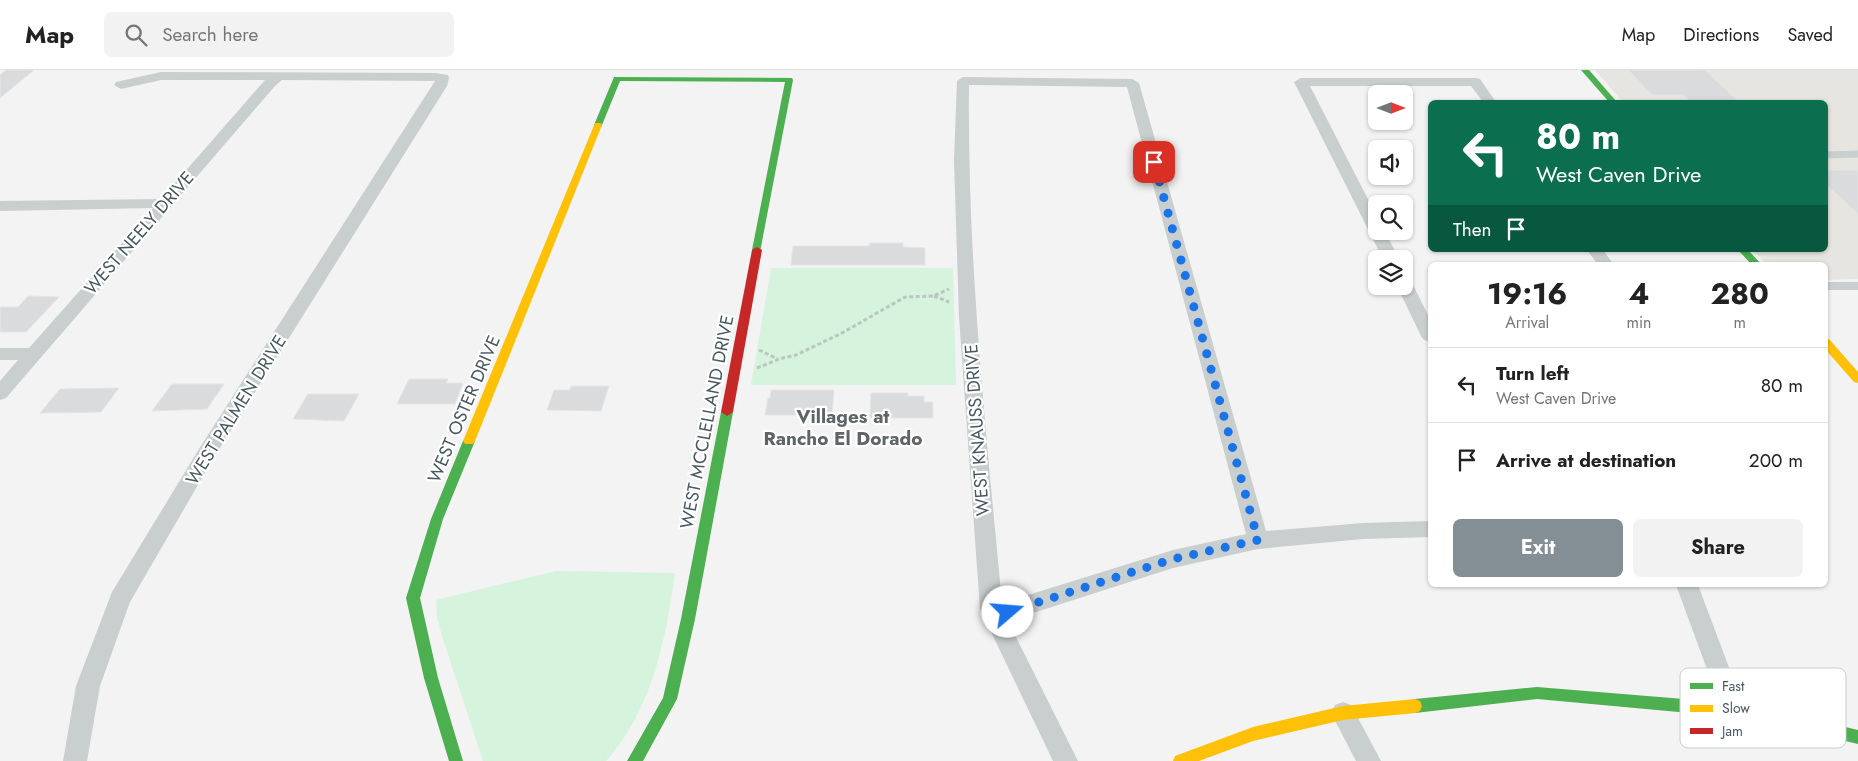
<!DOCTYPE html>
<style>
:root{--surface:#fff;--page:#f2f2f2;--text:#222;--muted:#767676;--line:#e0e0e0;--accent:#848f95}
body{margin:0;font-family:Jost,sans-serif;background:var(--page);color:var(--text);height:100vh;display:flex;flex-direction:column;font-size:19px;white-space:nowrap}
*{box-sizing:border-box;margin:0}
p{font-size:16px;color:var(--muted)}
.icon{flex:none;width:28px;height:28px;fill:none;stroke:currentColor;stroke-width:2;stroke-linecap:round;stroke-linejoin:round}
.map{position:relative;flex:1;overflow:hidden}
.side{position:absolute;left:1428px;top:192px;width:400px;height:325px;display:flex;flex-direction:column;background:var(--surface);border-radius:8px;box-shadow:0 1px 4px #0004}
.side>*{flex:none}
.banner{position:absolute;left:1428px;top:30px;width:400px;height:152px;border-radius:8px;box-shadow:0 1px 4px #0004;background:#0b6e4f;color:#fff;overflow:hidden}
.needle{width:32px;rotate:90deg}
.controls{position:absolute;left:1368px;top:15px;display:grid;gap:10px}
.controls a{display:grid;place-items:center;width:45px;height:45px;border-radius:8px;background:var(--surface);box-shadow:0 1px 4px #0004;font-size:25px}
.pin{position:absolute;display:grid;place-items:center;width:42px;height:42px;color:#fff;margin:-21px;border-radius:10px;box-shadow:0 2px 8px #0006}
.me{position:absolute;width:55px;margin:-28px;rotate:72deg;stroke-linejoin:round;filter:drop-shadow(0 0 4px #0008)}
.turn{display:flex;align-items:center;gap:18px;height:105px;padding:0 25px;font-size:22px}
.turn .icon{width:65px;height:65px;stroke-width:2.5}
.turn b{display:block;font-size:35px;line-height:42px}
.then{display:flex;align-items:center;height:48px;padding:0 25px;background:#0003;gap:10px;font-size:19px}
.eta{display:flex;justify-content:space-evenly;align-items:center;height:85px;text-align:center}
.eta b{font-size:30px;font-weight:700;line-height:35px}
.action{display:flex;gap:10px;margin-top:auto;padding:10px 25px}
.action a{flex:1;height:58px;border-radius:8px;background:var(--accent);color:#fff;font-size:20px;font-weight:700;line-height:58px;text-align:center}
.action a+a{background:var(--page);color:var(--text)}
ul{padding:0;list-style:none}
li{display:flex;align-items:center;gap:15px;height:75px;padding:0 25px;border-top:1px solid var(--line)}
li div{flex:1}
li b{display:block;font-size:19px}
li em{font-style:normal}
header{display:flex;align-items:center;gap:30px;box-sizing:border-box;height:70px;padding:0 25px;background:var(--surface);border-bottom:1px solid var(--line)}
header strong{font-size:24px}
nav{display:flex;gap:28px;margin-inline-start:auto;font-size:18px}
.search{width:350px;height:45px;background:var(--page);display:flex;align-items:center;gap:12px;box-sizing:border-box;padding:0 18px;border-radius:8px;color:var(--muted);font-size:19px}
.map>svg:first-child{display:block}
.commercial{fill:#e7e5e2}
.green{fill:#d6f3dd}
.building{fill:#d9dbdc;stroke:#e5e5e6}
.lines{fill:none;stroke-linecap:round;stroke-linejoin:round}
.path{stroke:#b8c7c0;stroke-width:3;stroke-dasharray:4 2.5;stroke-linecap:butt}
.lane-far1{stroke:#c9cecf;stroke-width:7}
.lane{stroke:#c9cecf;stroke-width:8}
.street{fill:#c9cecf;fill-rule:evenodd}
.fast{fill:#4caf50;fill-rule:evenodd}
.slow{fill:#ffc107;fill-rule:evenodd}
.jam{fill:#c62828;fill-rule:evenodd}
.route{stroke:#1a73e8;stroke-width:9;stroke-dasharray:0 16.2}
.labels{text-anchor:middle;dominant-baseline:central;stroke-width:4.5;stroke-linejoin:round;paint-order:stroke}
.street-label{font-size:18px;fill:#485962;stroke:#fff}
.neighbourhood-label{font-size:19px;font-weight:bold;fill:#5e6468;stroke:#fff}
.key{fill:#fff;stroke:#c8cdd0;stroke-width:1}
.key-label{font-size:14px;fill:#485962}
</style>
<header>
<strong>Map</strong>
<div class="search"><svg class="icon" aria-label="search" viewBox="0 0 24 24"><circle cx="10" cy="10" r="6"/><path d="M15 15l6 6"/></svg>Search here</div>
<nav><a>Map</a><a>Directions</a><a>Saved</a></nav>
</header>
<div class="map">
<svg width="1858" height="691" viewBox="0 0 1858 691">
<rect width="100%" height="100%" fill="#f3f3f3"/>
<path class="commercial" d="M1595,0h263v209l-33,1v-15h-58l-14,-15h72v-148h-202z"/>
<g class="green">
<path d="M771,198h182l3,117h-205z"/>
<path d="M556,501l119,2c-9,66 -23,137 -69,188h-123l-41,-125 -5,-18 -1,-18z"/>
</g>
<g class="building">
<path d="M6,0h28l-34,28v-23z"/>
<path d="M1628,0h77l34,32h-48l-8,-7h-31z"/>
<path d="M1825,100h33v44l-33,-31z"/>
<path d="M870,173h33v4l22,1v17h-134l2,-19h76z"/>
<path d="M28,226l31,1 -33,35h-26v-25h18z"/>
<path d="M409,309h39l-2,4h17l-8,21h-58z"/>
<path d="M172,314h52l-17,25 -55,2z"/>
<path d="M571,316h38l-8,25 -54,-1 7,-20h16z"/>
<path d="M119,318l-18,24 -61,1 20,-24z"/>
<path d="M771,320h63l-2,25h-67l3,-17h2z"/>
<path d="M871,323h37v3h16v6h9v16h-63z"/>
<path d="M308,324h51l-15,27 -51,-2z"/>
</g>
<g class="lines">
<g class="path">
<path d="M934,226l15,6"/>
<path d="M759,280l19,9"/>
<path d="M757,298l22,-9 17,-4 46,-22 63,-36 28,-1 16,-7"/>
</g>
<path class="lane-far1" d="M1825,85l33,-1"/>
<path class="lane" d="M1825,216h33"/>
<g class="street">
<path d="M161,2l274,1 13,2 1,3 -2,8 -234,373 -83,143 -30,84 -13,75h-24l13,-75 36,-94 87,-143 236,-368 -153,-1 -7,6 -269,312 -6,2v-19l18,-21h-18v-12h29l124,-140 -153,3v-10l161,-2 104,-119h-104l-40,9 -7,-4 2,-3z"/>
<path d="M963,7l169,2 7,4 127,448 97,-8 67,-2v16l-67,2 -105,10 -85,19 -165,53 70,140h-25l-73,-152 -21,-292 -5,-157 3,-79zM969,15l158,2 119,447 -73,16 -171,53c-16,-172 -35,-345 -33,-518z"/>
<path d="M1301,8h174l5,1 16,23h-13l-12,-16h-161l66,129v16h9l14,28h-16l-89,-177z"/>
<path d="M1587,180h16l11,15h-16z"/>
<path d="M1404,208l6,1 20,40v23l-6,-2 -3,-4 -24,-50h7z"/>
<path d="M1676,515h22l47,125 -4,8 -8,3 -8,-3z"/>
<path d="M1343,632l8,3 30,56h-25l-25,-48 4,-8z"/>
</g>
<g class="fast">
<path d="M1581,0h8l28,32h-8z"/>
<path d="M614,7l178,1 1,2 -33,172 -3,1 -5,-3 33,-168 -165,-1 -18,44 -1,2h-6l-1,-2z"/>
<path d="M1738,180h10l14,15h-10z"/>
<path d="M727,338l6,4 -38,207 -18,80 -34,62h-16l36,-63 18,-79 40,-207z"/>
<path d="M469,367l4,1 2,3 -32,78 -23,79 18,80 25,83h-14l-25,-83 -18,-80 25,-79 32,-78 2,-3z"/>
<path d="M1537,617l196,16 49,9 76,18v14l-76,-18 -49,-9 -196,-18 -122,14 -5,-2 -2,-5 2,-5 5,-2z"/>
</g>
<g class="slow">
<path d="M595,53h6l1,2 -127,316 -2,3h-8l-2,-3z"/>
<path d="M1825,268l4,1 29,33v11l-4,-1 -29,-33z"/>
<path d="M1415,629l5,2 2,5 -2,5 -5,2 -72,7 -90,21 -54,20h-26l2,-5 78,-29 90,-21z"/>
</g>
<path class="jam" d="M757,177l5,3 -29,162 -6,4 -6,-4 31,-162z"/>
</g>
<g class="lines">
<path class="route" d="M1008,542l165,-53 85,-19 -104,-378"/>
</g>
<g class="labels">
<g class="street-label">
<text transform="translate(139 163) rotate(-49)">WEST NEELY DRIVE</text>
<text transform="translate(464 339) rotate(-67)">WEST OSTER DRIVE</text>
<text transform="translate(236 340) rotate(-58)">WEST PALMEN DRIVE</text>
<text transform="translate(707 352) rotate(-79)">WEST MCCLELLAND DRIVE</text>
<text transform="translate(977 360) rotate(-94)">WEST KNAUSS DRIVE</text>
</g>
<g class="neighbourhood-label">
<text x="843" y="346">Villages at<tspan x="843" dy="22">Rancho El Dorado</tspan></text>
</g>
</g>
<rect x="1680" y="598" width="166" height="80" rx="8" class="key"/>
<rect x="1690" y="613" width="23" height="6" fill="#4caf50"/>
<rect x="1690" y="635" width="23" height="7" fill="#ffc107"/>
<rect x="1690" y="658" width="23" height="6" fill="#c62828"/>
<g class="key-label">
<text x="1722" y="621">Fast</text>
<text x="1722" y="643">Slow</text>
<text x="1722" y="666">Jam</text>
</g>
</svg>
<div class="controls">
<a><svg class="needle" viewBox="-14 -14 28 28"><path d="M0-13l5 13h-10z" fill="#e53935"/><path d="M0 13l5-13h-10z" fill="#767676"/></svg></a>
<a><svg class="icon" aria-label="sound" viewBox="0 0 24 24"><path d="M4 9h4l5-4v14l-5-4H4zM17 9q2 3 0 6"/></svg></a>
<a><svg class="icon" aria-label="search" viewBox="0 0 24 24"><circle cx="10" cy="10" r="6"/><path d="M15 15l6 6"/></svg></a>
<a><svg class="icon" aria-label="layers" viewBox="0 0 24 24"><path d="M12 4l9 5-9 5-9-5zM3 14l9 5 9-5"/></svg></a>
</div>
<div class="pin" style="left:1154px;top:92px;background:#d93025"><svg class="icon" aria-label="arrive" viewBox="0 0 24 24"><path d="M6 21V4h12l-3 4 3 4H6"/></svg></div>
<svg class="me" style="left:1008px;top:542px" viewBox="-20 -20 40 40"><circle r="19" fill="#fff"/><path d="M0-13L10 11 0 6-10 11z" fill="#1a73e8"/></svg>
<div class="banner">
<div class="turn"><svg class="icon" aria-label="left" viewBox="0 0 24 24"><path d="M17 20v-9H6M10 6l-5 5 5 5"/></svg><div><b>80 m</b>West Caven Drive</div></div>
<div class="then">Then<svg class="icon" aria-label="arrive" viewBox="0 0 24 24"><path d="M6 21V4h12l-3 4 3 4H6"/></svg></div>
</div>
<section class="side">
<div class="eta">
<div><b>19:16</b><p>Arrival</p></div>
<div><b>4</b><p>min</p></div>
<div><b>280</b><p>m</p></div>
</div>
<ul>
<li><svg class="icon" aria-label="left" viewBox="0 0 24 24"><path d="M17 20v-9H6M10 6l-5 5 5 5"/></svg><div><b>Turn left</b><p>West Caven Drive</p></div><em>80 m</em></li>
<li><svg class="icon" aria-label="arrive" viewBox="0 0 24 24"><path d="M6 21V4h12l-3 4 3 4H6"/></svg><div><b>Arrive at destination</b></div><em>200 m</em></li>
</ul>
<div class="action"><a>Exit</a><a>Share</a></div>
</section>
</div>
